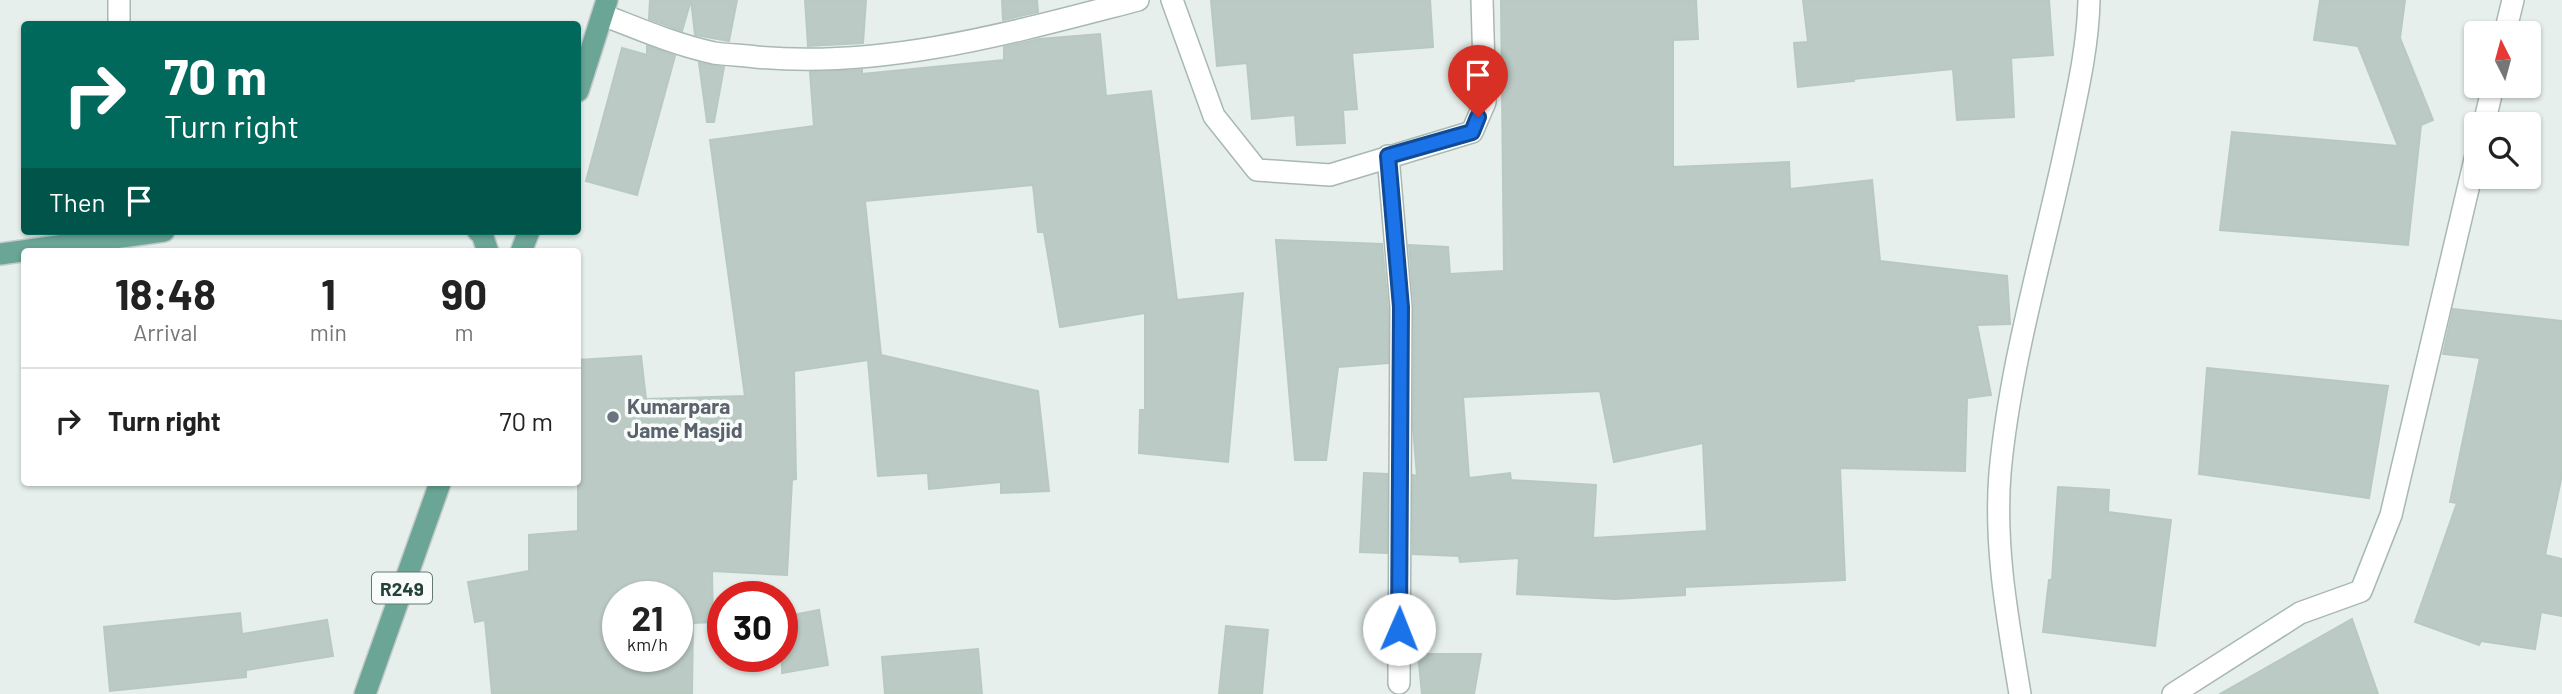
<!DOCTYPE html>
<style>
:root{--surface:#fff;--page:#f6f6f6;--text:#222;--muted:#767676;--line:#e0e0e0}
body{margin:0;font-family:Barlow,sans-serif;background:var(--page);color:var(--text);height:100vh;display:flex;flex-direction:column;font-size:26px;white-space:nowrap}
*{box-sizing:border-box;margin:0}
p{font-size:23px;color:var(--muted)}
.icon{flex:none;width:38px;height:38px;fill:none;stroke:currentColor;stroke-width:2;stroke-linecap:round;stroke-linejoin:round}
.map{position:relative;flex:1;overflow:hidden}
.drawer{position:absolute;left:21px;top:248px;width:560px;height:238px;display:flex;flex-direction:column;background:var(--surface);border-radius:7px;box-shadow:0 2px 5px #0004}
.drawer>*{flex:none}
.hud{position:absolute;left:21px;top:21px;width:560px;height:214px;border-radius:7px;box-shadow:0 2px 5px #0004;background:#00695c;color:#fff;overflow:hidden}
.needle{width:46px;rotate:354deg}
.buttons{position:absolute;left:2464px;top:21px;display:grid;gap:14px}
.buttons a{display:grid;place-items:center;width:77px;height:77px;border-radius:7px;background:var(--surface);box-shadow:0 2px 5px #0004;font-size:35px}
.speed{position:absolute;left:602px;top:581px;display:flex;gap:14px;font-size:35px;font-weight:700;text-align:center}
.speed>*{display:grid;place-content:center;width:91px;height:91px;border-radius:50%;background:var(--surface);box-shadow:0 2px 5px #0004;line-height:1}
.speed small{font-size:18px;font-weight:400}
.speed .limit{border:10px solid #d22;background:#fff;color:#111}
.pin{position:absolute;display:grid;place-items:center;width:60px;height:60px;color:#fff;margin:-72px -30px;border-radius:50% 50% 50% 0;rotate:-45deg;box-shadow:0 0 7px #0007}
.pin .icon{rotate:45deg}
.me{position:absolute;width:77px;margin:-38px;rotate:1deg;stroke-linejoin:round;filter:drop-shadow(0 0 5px #0008)}
.turn{display:flex;align-items:center;gap:24px;height:147px;padding:0 28px;font-size:32px}
.turn .icon{width:91px;height:91px;stroke-width:2.5}
.turn b{display:block;font-size:49px;line-height:60px}
.then{display:flex;align-items:center;height:66px;padding:0 28px;background:#0003;gap:14px;font-size:26px}
.eta{display:flex;justify-content:space-evenly;align-items:center;height:119px;text-align:center}
.eta b{font-size:42px;font-weight:700;line-height:49px}
ul{padding:0;list-style:none}
li{display:flex;align-items:center;gap:21px;height:105px;padding:0 28px;border-top:2px solid var(--line)}
li div{flex:1}
li b{display:block;font-size:26px}
li em{font-style:normal}
.map>svg:first-child{display:block}
.building{fill:#bbcac4;stroke:#b8c9c2;stroke-width:2;fill-rule:evenodd}
.lines{fill:none;stroke-linecap:round;stroke-linejoin:round}
.minor-casing{stroke:#a8b8b2;stroke-width:24}
.major-casing{stroke:#c2cac8;stroke-width:24}
.minor{stroke:#fff;stroke-width:21}
.major{stroke:#6aa596;stroke-width:21}
.route-casing{stroke:#114b97;stroke-width:18}
.route{stroke:#1a73e8;stroke-width:12}
.worship-dot{fill:#6b7280;stroke:#f7fbf9;stroke-width:2.5}
.labels{text-anchor:middle;dominant-baseline:central;stroke-width:7;stroke-linejoin:round;paint-order:stroke}
.shield{fill:#f7fbf9;stroke:#637a73;stroke-width:2}
.shield-label{font-size:19px;font-weight:bold;fill:#24423a}
.worship-label{font-size:21px;font-weight:bold;fill:#5b616d;stroke:#f7fbf9;text-anchor:start}
</style>
<div class="map">
<svg width="2562" height="694" viewBox="0 0 2562 694">
<rect width="100%" height="100%" fill="#e6efeb"/>
<g class="building">
<path d="M650,0h87l-8,41 -34,-6 -4,-35 -9,31 -33,-12z"/>
<path d="M805,0h61l-3,43 -55,3z"/>
<path d="M1002,0h35l1,12 -35,8z"/>
<path d="M1211,0h219l3,47 -81,6 5,56 -14,1 2,33 -48,2 -2,-30 -43,4 -5,-56 -30,3z"/>
<path d="M1501,0h195l2,39 -25,1v127l116,-5 1,27 82,-9 8,81 127,15 3,48 -33,1 14,70 -24,3 -2,73 -125,-3 5,112 -160,7v8l-70,4 -98,-5 2,-36 -59,4 -1,-6 -46,-2v-79l4,1 -4,-48 1,-122 -5,-61 39,2 2,27 54,-3zM1600,391l14,71 89,-19 4,88 -114,7 3,-53 -85,-5 -1,-7 -41,5 -6,-81z"/>
<path d="M1803,0h246l4,55 -42,3 3,59 -57,3 -4,-51 -100,10 1,2 -56,6 -4,-44 14,-1z"/>
<path d="M2320,0h85l-5,38 33,82 -12,5 -13,120 -188,-15 12,-98 166,14 -40,-100 -44,-6z"/>
<path d="M1100,34l6,62 45,-5 26,209 66,-7 -15,169 -89,-9 1,-43h5v-97l-85,14 -16,-95h-6l-5,-47 -168,16 16,154 157,36 11,100 -48,2v-11l-72,7 -1,-16 -50,3 -10,-116 -74,11 2,108 -4,1 -5,95 -75,-4 1,51 -20,1 -1,71h-200l-7,-74 -10,2 -7,-40 61,-11v-36l49,-4v-171l63,-4 5,43 99,-3 -35,-256 104,-14 -4,-54 52,-2v4l142,-14v-13l35,-8zM618,597h59v59h-59z"/>
<path d="M647,46l28,10 -38,139 -51,-14 36,-133 25,7z"/>
<path d="M699,63l25,4 -10,55h-7z"/>
<path d="M1276,240l106,4 6,64v55l-50,4 -12,93h-31z"/>
<path d="M2453,309l109,12v154l-17,80 17,4v57l-21,-4 -6,37 -54,-8 -2,4 -64,-23 42,-119 -7,-1 30,-144 -37,-4z"/>
<path d="M2207,368l181,18 -19,112 -170,-24z"/>
<path d="M1364,473l23,1v79l-27,-1z"/>
<path d="M2058,487l51,3 -1,22 63,8 -16,126 -112,-14 6,-52h3z"/>
<path d="M819,610l9,55 -46,8v-56z"/>
<path d="M240,613l2,21 85,-14 6,36 -87,14v7l-136,14 -6,-64z"/>
<path d="M2352,619l26,75h-158z"/>
<path d="M1226,626l42,4 -6,64h-43z"/>
<path d="M978,649l4,45h-97l-3,-37z"/>
<path d="M1418,654h63l-7,40h-52z"/>
</g>
<g class="lines">
<g class="minor-casing">
<g id="minor">
<path d="M1172,0l42,116 43,54 73,5 142,-43 13,-30 -3,-102"/>
<path d="M603,15c36,14 73,30 111,38 13,2 28,2 42,4 130,12 258,-25 382,-57"/>
<path d="M119,24v-24"/>
<path d="M2505,33l8,-33"/>
<path d="M2484,124l9,-38"/>
<path d="M1388,156l13,151 -2,376"/>
<path d="M2020,694c-12,-73 -26,-146 -20,-221 10,-110 43,-219 66,-327 10,-48 22,-97 23,-146"/>
<path d="M2173,694l127,-81 61,-22 30,-76 85,-360"/>
</g>
</g>
<g class="major-casing">
<g id="major">
<path d="M578,91l29,-91"/>
<path d="M478,231l4,3 6,18"/>
<path d="M521,252l8,-21"/>
<path d="M0,254l164,-23"/>
<path d="M365,694l75,-211"/>
</g>
</g>
<use href="#minor" class="minor"/>
<use href="#major" class="major"/>
</g>
<g class="lines">
<g class="route-casing">
<path id="route" d="M1399,629l2,-322 -13,-151 84,-24 6,-15"/>
</g>
<use href="#route" class="route"/>
</g>
<circle class="worship-dot" cx="613" cy="417" r="7"/>
<g class="labels">
<rect class="shield" x="372" y="572.5" width="60" height="31" rx="5"/>
<g class="shield-label">
<text x="402" y="588">R249</text>
</g>
<g class="worship-label">
<text x="627" y="405">Kumarpara<tspan x="627" dy="24">Jame Masjid</tspan></text>
</g>
</g>
</svg>
<div class="buttons">
<a><svg class="needle" viewBox="-14 -14 28 28"><path d="M0-13l5 13h-10z" fill="#e53935"/><path d="M0 13l5-13h-10z" fill="#767676"/></svg></a>
<a><svg class="icon" aria-label="search" viewBox="0 0 24 24"><circle cx="10" cy="10" r="6"/><path d="M15 15l6 6"/></svg></a>
</div>
<div class="speed"><div>21<small>km/h</small></div><div class="limit">30</div></div>
<div class="pin" style="left:1478px;top:117px;background:#d93025"><svg class="icon" aria-label="arrive" viewBox="0 0 24 24"><path d="M6 21V4h12l-3 4 3 4H6"/></svg></div>
<svg class="me" style="left:1399px;top:629px" viewBox="-20 -20 40 40"><circle r="19" fill="#fff"/><path d="M0-13L10 11 0 6-10 11z" fill="#1a73e8"/></svg>
<div class="hud">
<div class="turn"><svg class="icon" aria-label="right" viewBox="0 0 24 24"><path d="M7 20v-9h11M14 6l5 5-5 5"/></svg><div><b>70 m</b>Turn right</div></div>
<div class="then">Then<svg class="icon" aria-label="arrive" viewBox="0 0 24 24"><path d="M6 21V4h12l-3 4 3 4H6"/></svg></div>
</div>
<section class="drawer">
<div class="eta">
<div><b>18:48</b><p>Arrival</p></div>
<div><b>1</b><p>min</p></div>
<div><b>90</b><p>m</p></div>
</div>
<ul>
<li><svg class="icon" aria-label="right" viewBox="0 0 24 24"><path d="M7 20v-9h11M14 6l5 5-5 5"/></svg><div><b>Turn right</b></div><em>70 m</em></li>
</ul>
</section>
</div>
